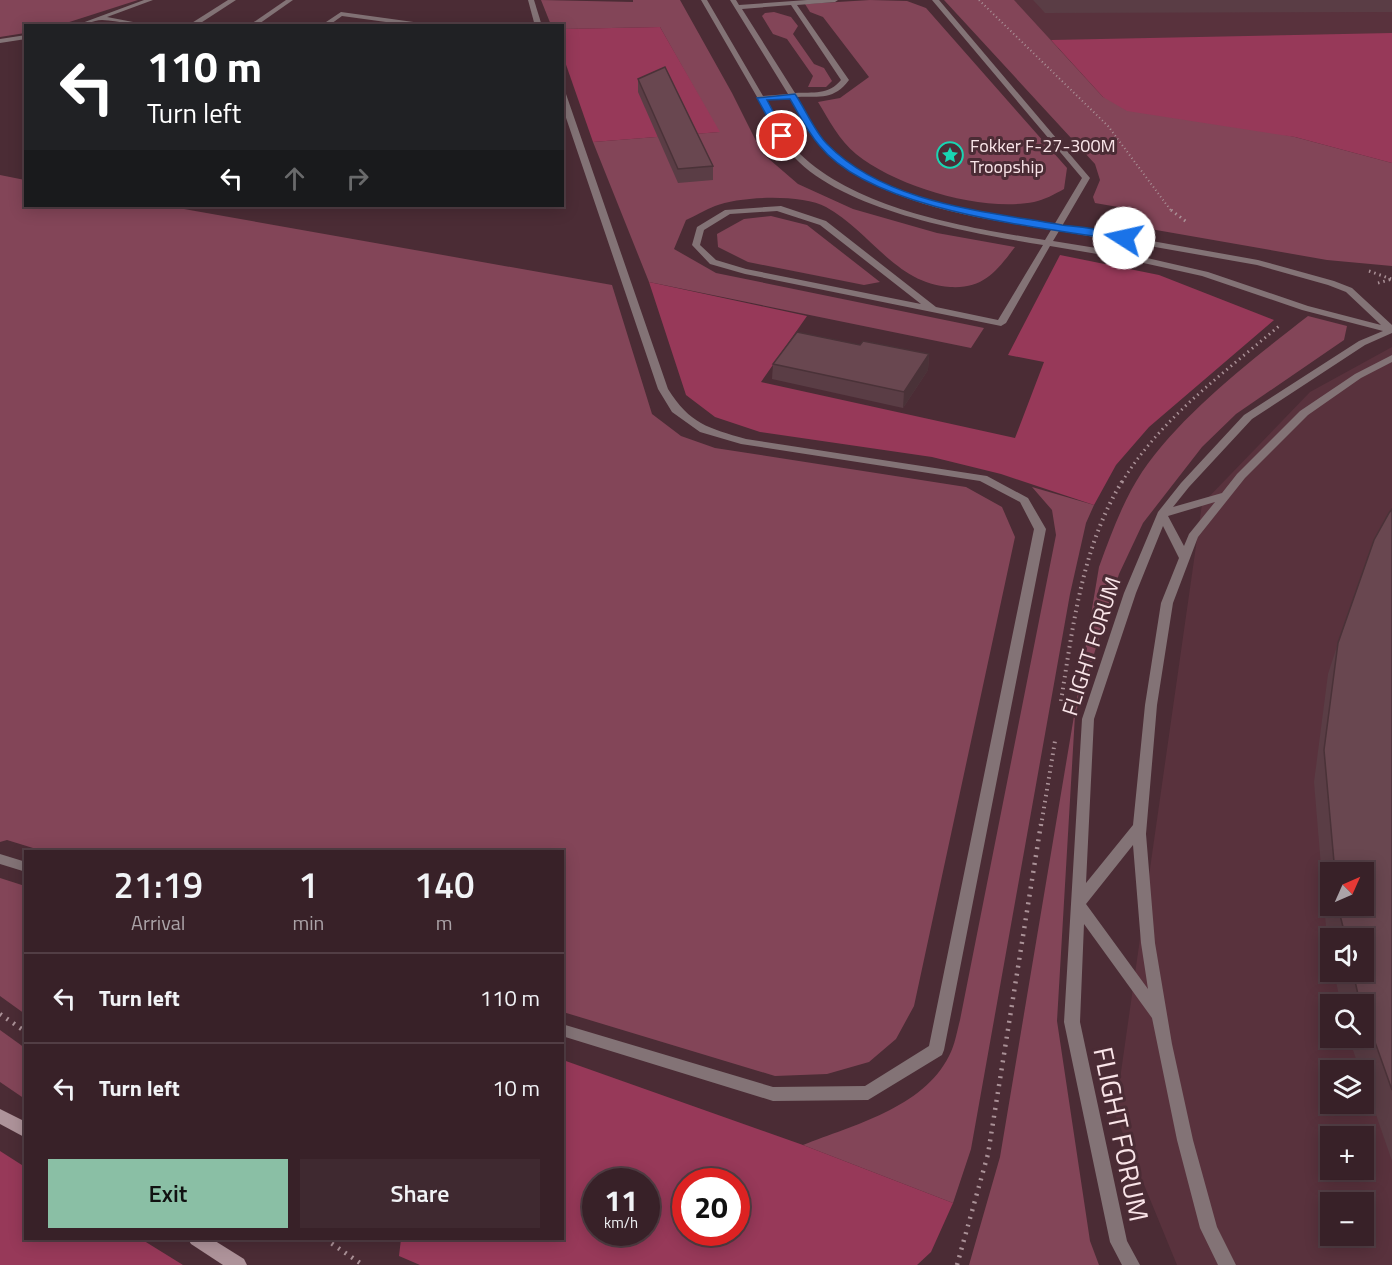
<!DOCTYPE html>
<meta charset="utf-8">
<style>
:root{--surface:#382128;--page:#3f2930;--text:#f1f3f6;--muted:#aba3a8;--line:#523e45;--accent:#8abfa5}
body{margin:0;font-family:"Titillium Web",sans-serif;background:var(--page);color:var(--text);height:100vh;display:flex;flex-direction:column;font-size:22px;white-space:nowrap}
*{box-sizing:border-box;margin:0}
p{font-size:20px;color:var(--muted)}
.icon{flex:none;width:33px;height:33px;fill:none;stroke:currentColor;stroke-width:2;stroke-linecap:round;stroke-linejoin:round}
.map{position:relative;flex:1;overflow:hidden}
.sheet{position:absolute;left:24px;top:850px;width:540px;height:390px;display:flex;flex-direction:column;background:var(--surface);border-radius:0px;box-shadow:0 3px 15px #0003,0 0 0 2px var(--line)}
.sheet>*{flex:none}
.hud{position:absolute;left:24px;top:24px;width:540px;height:183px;border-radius:0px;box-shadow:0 3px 15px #0003,0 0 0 2px var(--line);background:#202124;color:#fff;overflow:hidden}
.needle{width:39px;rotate:45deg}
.buttons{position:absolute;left:1320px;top:862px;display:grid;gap:12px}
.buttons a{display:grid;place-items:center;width:54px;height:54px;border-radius:0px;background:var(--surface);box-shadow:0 3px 15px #0003,0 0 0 2px var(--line);font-size:30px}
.speed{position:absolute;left:582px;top:1168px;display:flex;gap:12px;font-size:30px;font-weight:700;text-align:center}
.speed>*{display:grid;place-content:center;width:78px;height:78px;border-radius:50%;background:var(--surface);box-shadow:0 3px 15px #0003,0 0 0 2px var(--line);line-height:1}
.speed small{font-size:15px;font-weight:400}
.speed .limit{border:9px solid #d22;background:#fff;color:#111}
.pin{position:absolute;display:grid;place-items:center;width:51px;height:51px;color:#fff;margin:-26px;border:3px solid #fff;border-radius:50%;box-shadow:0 2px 6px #0007}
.me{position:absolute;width:66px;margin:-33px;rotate:280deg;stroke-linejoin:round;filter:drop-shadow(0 0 4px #0008)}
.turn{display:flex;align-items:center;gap:21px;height:126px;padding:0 24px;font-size:27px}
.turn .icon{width:78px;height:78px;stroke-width:2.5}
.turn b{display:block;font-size:42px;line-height:51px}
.lanes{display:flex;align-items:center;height:57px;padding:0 24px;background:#0003;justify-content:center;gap:30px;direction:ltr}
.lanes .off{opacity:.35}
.eta{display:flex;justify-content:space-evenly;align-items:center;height:102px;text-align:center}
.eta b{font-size:36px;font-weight:600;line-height:42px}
.primary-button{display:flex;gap:12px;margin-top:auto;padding:12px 24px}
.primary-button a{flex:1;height:69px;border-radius:0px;background:var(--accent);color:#111;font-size:24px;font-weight:600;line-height:69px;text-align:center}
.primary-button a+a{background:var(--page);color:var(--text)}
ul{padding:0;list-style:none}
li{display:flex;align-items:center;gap:18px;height:90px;padding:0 24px;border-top:2px solid var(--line)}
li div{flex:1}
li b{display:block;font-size:22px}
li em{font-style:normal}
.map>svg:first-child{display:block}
.built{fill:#59323d;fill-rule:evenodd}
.green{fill:#834558}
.forest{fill:#973959;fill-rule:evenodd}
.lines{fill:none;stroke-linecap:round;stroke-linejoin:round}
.path-far3{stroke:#aa9197;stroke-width:2;stroke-dasharray:1 3;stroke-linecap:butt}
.path-far2{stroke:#aa9197;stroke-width:3;stroke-dasharray:1.5 4;stroke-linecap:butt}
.path-far1{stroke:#aa9197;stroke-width:4;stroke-dasharray:1.5 4.5;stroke-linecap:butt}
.path{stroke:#aa9197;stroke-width:4.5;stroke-dasharray:2 6;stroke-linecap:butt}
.lane{fill:#837376;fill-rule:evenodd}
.street{fill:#837376;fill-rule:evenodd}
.secondary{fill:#ae939a;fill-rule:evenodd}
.wall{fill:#5a3d45;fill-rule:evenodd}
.shaded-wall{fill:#4a3238}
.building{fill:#694750;stroke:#4a3238;stroke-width:1.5}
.route{fill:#1a73e8;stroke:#114b97;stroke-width:1.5}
.labels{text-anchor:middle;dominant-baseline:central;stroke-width:6;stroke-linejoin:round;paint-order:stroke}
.far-poi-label{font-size:18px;fill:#f9e4e8;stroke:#4b2c35;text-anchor:start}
.street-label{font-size:22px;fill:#f9e4e8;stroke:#4b2c35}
.near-street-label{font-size:27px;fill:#f9e4e8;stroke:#4b2c35}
</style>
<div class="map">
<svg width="1392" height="1265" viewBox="0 0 1392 1265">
<rect width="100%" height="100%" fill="#4b2c35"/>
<g class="built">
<path d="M1005,0h387v43l-340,5z"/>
<path d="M1392,347v918h-215l-62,-151 87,-610 108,-112zM1330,873h34v33h-34zM1330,939h34v33h-34zM1330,1005h34v33h-34zM1330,1071h34v33h-34zM1330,1137h34v33h-34zM1330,1203h34v33h-34z"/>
</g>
<g class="green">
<path d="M0,0h138l-78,25 -34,1 -1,7 -25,4z"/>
<path d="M541,0l92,2v-2h47l52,93 30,60 36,31 55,25 84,24 78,14c-19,25 -32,42 -65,40 -54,-3 -80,-56 -124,-80 -24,-13 -86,-11 -111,-1 -10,4 -20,10 -29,14l-12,29 42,24 268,55 -13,20 -322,-66 -56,-140 126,-10 -59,-105 -97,2 -1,-3 -11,-1z"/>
<path d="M870,0l37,1 19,7 141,160 -3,21c-9,5 -20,11 -30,13 -53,10 -137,-15 -178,-48 -17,-14 -27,-34 -38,-52l22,-4 29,-21 -46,-60 -13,-5 -5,-8z"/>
<path d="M944,0h70l89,97 192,40 97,26v103l-65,-6 -188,-33 2,-16 -46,-8 -2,-6 7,-17 -5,-16z"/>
<path d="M774,12l17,5 7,9 -5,8 21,30 10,4 8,13 -6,6h-18l5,-11 -26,-37 -14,-5 -11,-18 3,-3z"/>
<path d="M0,175l25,5 1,26h141l445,79 40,129 29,22 34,12 251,39 36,20 13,30 -101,469 -18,33 -27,23 -42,12 -52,2 -212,-64 -1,-160h-516l-39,-12 -7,2z"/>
<path d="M771,216l36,9 73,57 -16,3 -116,-23 -30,-15 -1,-13 27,-15z"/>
<path d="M1308,316l39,10 -3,14 -108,74 -34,33 -59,76 -24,51 -44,141 -18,306 33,220 9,24h-130l31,-108 99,-590c12,-33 24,-66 43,-95 39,-58 112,-114 166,-156z"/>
<path d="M1032,487l62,18 -8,18 -16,71 -99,555 -18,54 -150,-58c50,-20 120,-37 146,-89 6,-11 8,-25 11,-36l96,-485 -4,-25z"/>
<path d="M0,878l25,8v128l-25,-18z"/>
<path d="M0,1030l25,18v51l-25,-17z"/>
</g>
<g class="forest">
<path d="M660,27l60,105 -127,10 -30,-86 -1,-27z"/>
<path d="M1392,33v130l-97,-26 -168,-26 -24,-14 -52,-57z"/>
<path d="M1060,255l99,20 115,45 -125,107 -33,38 -22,40 -93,-31 -69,-17 -172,-25 -45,-15 -29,-22 -37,-113 158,34 -46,66 254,56 29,-76 -36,-7z"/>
<path d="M563,1060l240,85 150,58 -22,49 -14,13h-497l-21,-9 2,-17h161zM596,1182h50v51h-50zM686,1182h50v51h-50z"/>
<path d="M0,1151l25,16 1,72h115l42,26h-183z"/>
</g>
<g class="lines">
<path class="path-far3" d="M979,0l129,126 64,86"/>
<g class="path-far2">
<path d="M1171,210l17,13"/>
<path d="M1369,271l22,8"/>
<path d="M1378,283l14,-4"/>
<path d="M1122,482c39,-64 101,-108 157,-156"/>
</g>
<g class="path-far1">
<path d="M1061,701c12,-75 21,-155 62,-221"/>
<path d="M1041,826l14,-85"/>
</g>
<g class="path">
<path d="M0,1014l26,18"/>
<path d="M325,1239l38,26"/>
<path d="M957,1265l31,-111 53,-330"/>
</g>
<g class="lane">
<path d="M144,0h9l-46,17 47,9c-18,0 -35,-5 -52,-6 -9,0 -18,6 -28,6z"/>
<path d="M228,0h8l-40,26h-9z"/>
<path d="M286,0h7l-37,26h-8z"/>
<path d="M528,0h6l8,26h-7z"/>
<path d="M701,0h6l56,96 25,-2 -58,-94h6l3,5 68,-5h31l-3,2 -38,3 52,75c-15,20 -28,16 -52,17 9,15 16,31 27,44 49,56 159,73 230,84l28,-47 -150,-178h7l151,178 -28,48 62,10 4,3 -4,3 -65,-11 -6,10 68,11 4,3 -4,3 -71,-12 -44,77 -5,3 -256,-52 -35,-10 -18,-19 5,-18 28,-17 56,-4 45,15 110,86 62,13 45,-75c-72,-12 -213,-35 -257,-98zM791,5l50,75c-12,15 -28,12 -46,13l-53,-84zM790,98c10,15 17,34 29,47 53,58 158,73 232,85l-6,10c-77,-12 -187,-30 -245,-86 -15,-14 -25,-36 -35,-54zM777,211l43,14 101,79 -175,-35 -30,-9 -16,-15 4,-15 26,-16z"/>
<path d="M341,12l87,12 3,2 -38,-3 -10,3 3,-4 -44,-6 -14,10h-8z"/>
<path d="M26,35v4l-26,4v-4z"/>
<path d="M562,92l4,2 102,295c22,35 40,39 78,50l241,37 41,22 18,31 -102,521 -2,5 -74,45 -95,1 -211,-65v-12l211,63 92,-1 64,-40 105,-517 -14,-27 -40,-21 -239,-37 -41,-12 -28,-20 -14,-23 -96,-283z"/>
<path d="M0,854l26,8v10l-26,-8z"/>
</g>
<path class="street" d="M1124,236l134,24 76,21 18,7 40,37v8l-27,12 -113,74 -63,68 -16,20 49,-14 15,-19 63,-63 55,-37 37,-19v7l-31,16 -53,37 -63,63 -47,59 -25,66 -16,102 -11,129 9,109 17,101 21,96 24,87 19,38h-18l-18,-37 -23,-88 -25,-122 -68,-94 -4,98 47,219 13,24h-18l-12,-23 -46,-220 18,-303 42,-126 34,-81 23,-29 63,-68 115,-74 24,-10 -81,-21 -100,-34 -81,-18 -4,-3 4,-3 87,20 100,34 73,19 -35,-33 -18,-7 -71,-20 -136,-24 -1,-2zM1215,502l-26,32 -5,12 -16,-30zM1163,526l16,32 -18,45 -16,102 -12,120 -47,58 8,-164 42,-126zM1133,845l8,98 7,46 -62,-85z"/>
<g class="secondary">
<path d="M0,1109l26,13v16l-26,-14z"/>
<path d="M188,1239h24l32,20 3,6h-24l-32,-21z"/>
</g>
</g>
<g class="wall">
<path d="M1033,0h359v12l-347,1z"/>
<path d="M638,79l75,87v14l-35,3 -40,-91z"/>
<path d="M860,345l69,9 -1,16 -25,38 -131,-29 1,-15z"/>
<path d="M1392,509v652l-28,-81v-9h-4l-11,-33h15v-33h-23l-7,-33h30v-33h-34v16l-3,-16 -13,-157 14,-108 10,-31zM1330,873h34v33h-34z"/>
</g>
<path class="shaded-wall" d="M929,354l-1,16 -25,38 1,-16z"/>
<g class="building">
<path d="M665,67l48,99 -35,3 -40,-90z"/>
<path d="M797,332l63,13 3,-4 66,13 -25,38 -131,-28z"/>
<path d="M1392,509v581l-28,-79v-6h-3l-2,-6 -6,-27h11v-33h-18l-8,-32 26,-1v-33h-29l-11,-123 14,-107 36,-103 15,-27z"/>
</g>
<path class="route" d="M795,94c11,16 19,37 32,50 59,60 157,67 235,81 16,2 55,5 67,13l-5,3c-82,-14 -252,-29 -305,-96 -12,-14 -20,-31 -29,-46l-23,1 19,36 -7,2 -22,-40z"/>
<defs>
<g id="sight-ring" transform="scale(1.35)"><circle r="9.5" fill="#4b2c35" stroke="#19d5b2" stroke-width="1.5"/><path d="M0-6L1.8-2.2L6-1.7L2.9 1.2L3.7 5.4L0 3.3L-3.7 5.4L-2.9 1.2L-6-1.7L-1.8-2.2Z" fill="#19d5b2"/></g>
</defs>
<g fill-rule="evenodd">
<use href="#sight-ring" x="950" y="155"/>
</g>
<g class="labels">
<g class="far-poi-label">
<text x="970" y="145">Fokker F-27-300M<tspan x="970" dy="21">Troopship</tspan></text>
</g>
<g class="street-label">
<text transform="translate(1091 646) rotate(-72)">FLIGHT FORUM</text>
</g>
<g class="near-street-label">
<text transform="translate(1122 1134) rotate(78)">FLIGHT FORUM</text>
</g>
</g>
</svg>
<div class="buttons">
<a><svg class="needle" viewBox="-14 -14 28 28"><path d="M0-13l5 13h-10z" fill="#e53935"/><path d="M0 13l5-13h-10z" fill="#aba3a8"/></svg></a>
<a><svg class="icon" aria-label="sound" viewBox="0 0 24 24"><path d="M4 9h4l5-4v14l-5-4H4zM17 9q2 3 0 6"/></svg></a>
<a><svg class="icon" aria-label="search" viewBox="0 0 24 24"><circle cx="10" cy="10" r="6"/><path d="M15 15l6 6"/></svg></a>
<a><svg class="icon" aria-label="layers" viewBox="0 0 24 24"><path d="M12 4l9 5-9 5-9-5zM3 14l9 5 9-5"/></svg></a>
<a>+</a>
<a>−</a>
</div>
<div class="speed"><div>11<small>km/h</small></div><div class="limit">20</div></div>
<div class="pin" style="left:782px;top:136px;background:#d93025"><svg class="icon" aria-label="arrive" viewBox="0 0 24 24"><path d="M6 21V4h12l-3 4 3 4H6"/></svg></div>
<svg class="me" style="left:1124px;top:238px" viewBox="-20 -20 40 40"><circle r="19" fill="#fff"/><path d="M0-13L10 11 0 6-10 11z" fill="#1a73e8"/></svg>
<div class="hud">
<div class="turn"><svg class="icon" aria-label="left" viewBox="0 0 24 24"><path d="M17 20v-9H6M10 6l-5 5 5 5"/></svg><div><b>110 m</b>Turn left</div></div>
<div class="lanes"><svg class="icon" aria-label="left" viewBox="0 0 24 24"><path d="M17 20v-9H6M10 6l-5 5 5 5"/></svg><svg class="icon off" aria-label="ahead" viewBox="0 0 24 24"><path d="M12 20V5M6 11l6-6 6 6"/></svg><svg class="icon off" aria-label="right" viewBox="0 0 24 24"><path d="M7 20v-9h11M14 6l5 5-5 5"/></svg></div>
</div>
<section class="sheet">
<div class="eta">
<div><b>21:19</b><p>Arrival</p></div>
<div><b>1</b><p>min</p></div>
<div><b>140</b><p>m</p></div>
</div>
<ul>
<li><svg class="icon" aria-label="left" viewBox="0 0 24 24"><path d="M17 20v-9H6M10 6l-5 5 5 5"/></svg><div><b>Turn left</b></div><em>110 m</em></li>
<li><svg class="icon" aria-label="left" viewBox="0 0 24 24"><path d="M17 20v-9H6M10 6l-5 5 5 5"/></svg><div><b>Turn left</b></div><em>10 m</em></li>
</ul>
<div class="primary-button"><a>Exit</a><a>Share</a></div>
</section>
</div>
